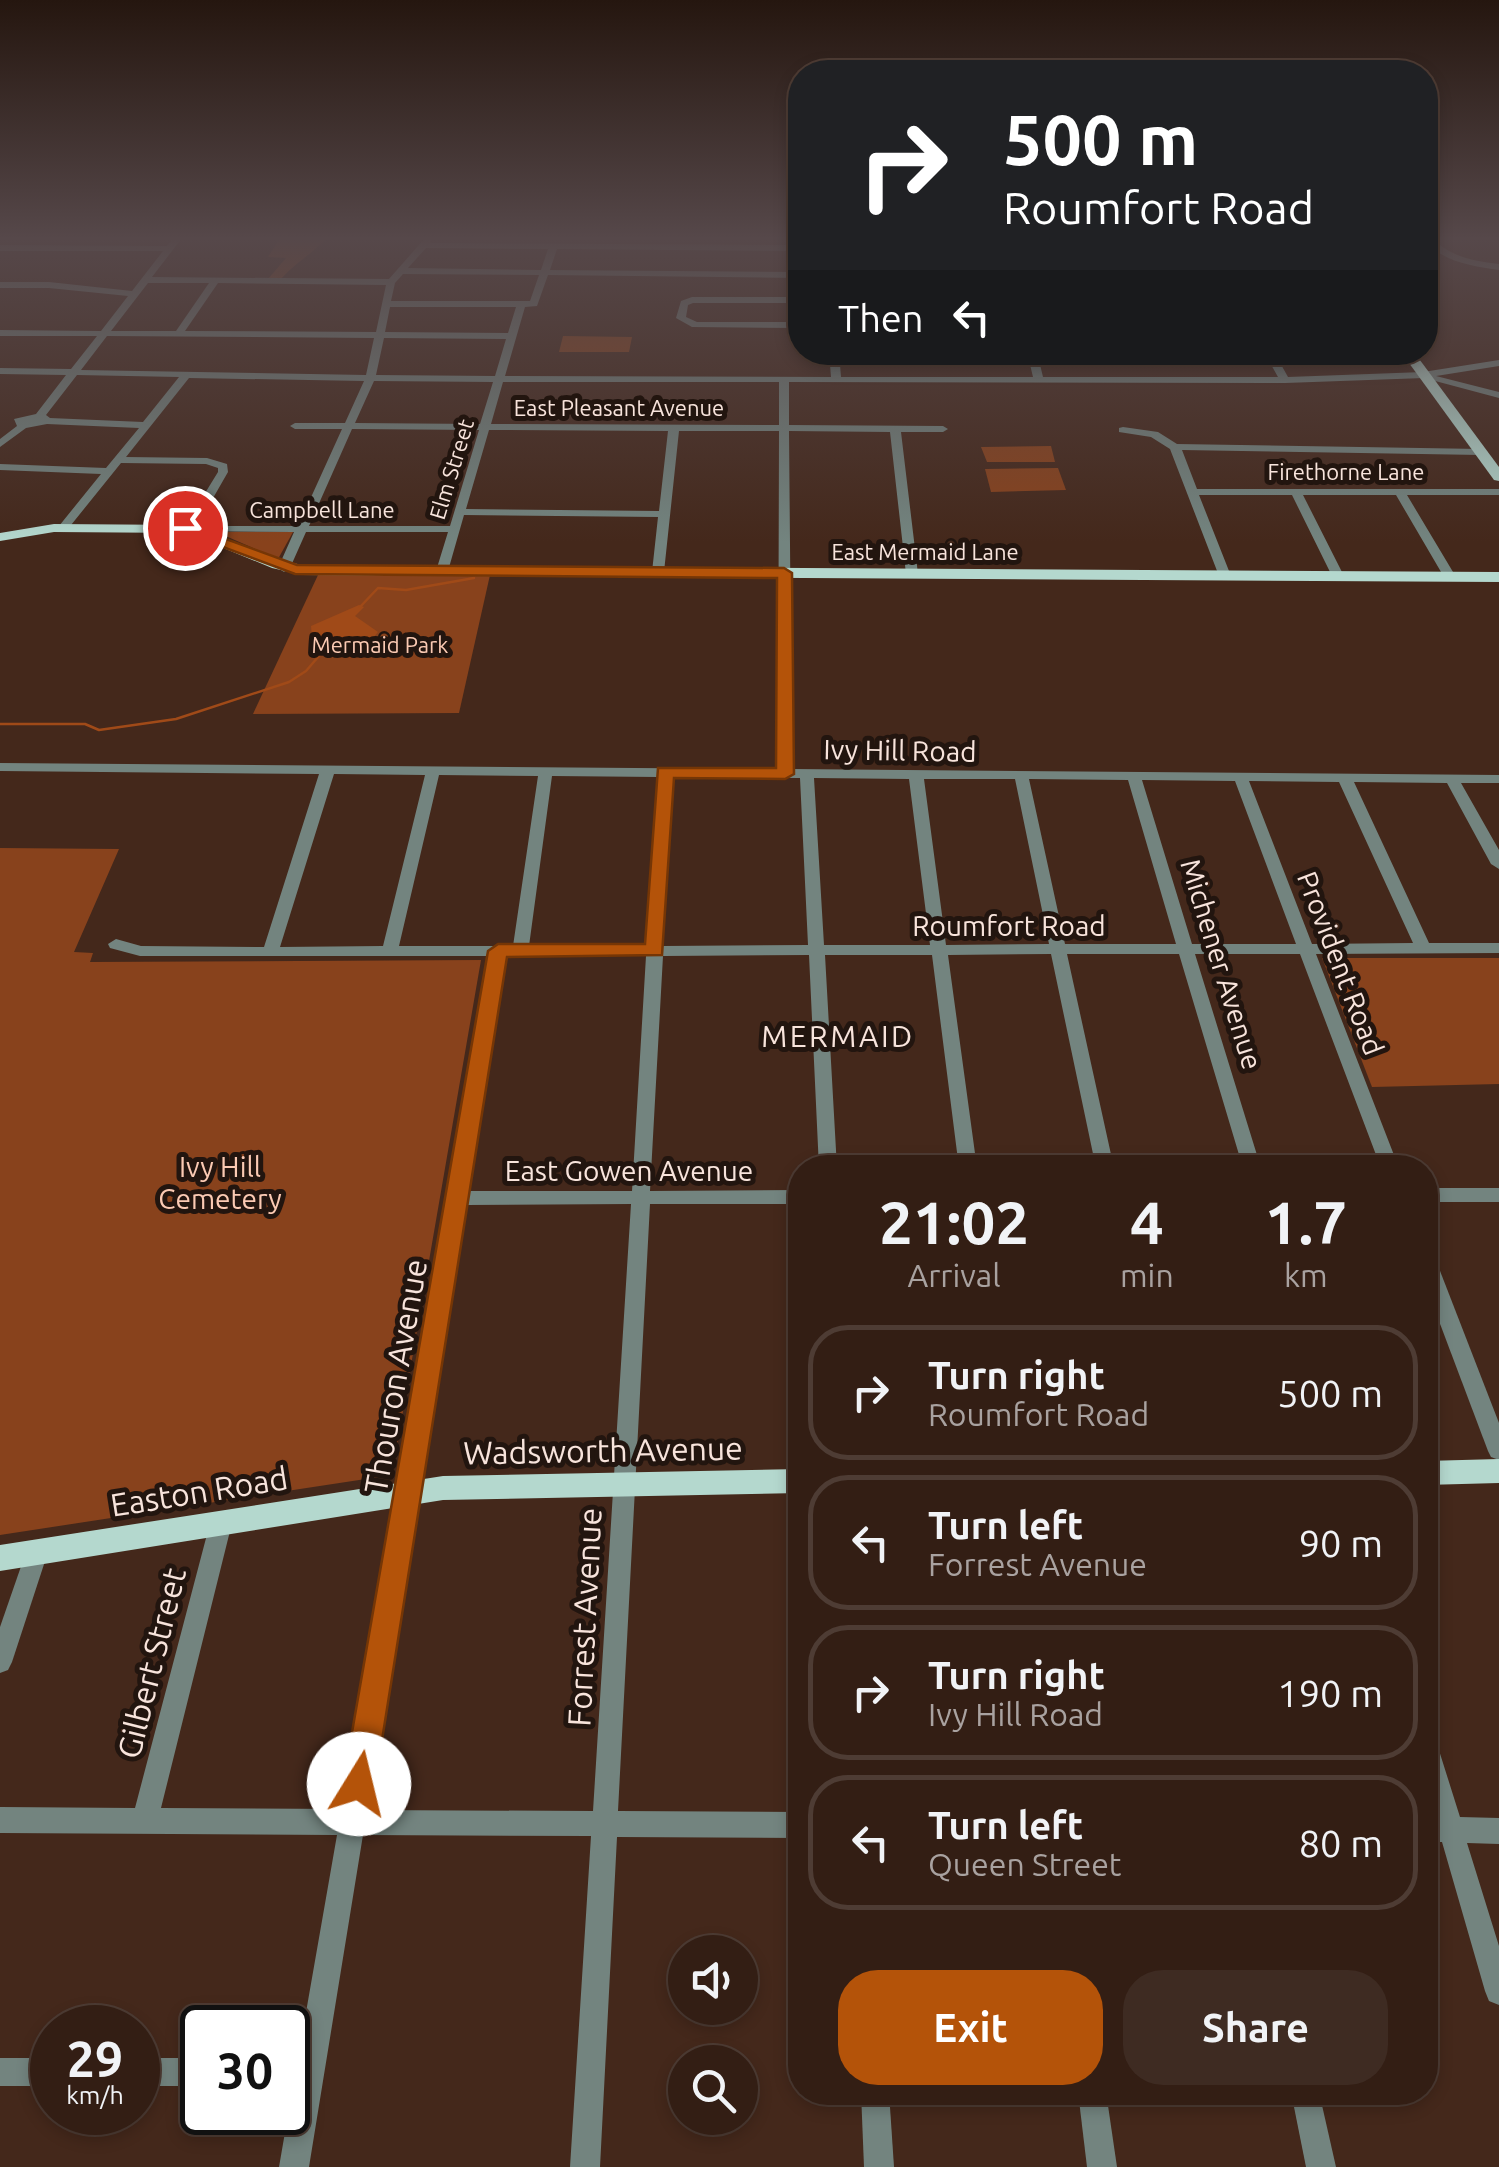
<!DOCTYPE html>
<style>
:root{--surface:#331e14;--page:#3e2b22;--text:#f1f3f6;--muted:#a9a2a0;--line:#4e3c34;--accent:#b45309}
body{margin:0;font-family:Ubuntu,sans-serif;background:var(--page);color:var(--text);height:100vh;display:flex;flex-direction:column;font-size:38px;white-space:nowrap}
*{box-sizing:border-box;margin:0}
p{font-size:32px;color:var(--muted)}
.icon{flex:none;width:55px;height:55px;fill:none;stroke:currentColor;stroke-width:2;stroke-linecap:round;stroke-linejoin:round}
.map{position:relative;flex:1;overflow:hidden}
.panel{position:absolute;left:788px;top:1155px;width:650px;height:950px;display:flex;flex-direction:column;background:var(--surface);border-radius:40px;box-shadow:0 5px 15px #0003,0 0 0 2px var(--line)}
.panel>*{flex:none}
.top-card{position:absolute;left:788px;top:60px;width:650px;height:305px;border-radius:40px;box-shadow:0 5px 15px #0003,0 0 0 2px var(--line);background:#202124;color:#fff;overflow:hidden}
.controls{position:absolute;left:668px;top:1935px;display:grid;gap:20px}
.controls a{display:grid;place-items:center;width:90px;height:90px;border-radius:50%;background:var(--surface);box-shadow:0 5px 15px #0003,0 0 0 2px var(--line);font-size:50px}
.speed{position:absolute;left:30px;top:2005px;display:flex;gap:20px;font-size:50px;font-weight:700;text-align:center}
.speed>*{display:grid;place-content:center;width:130px;height:130px;border-radius:50%;background:var(--surface);box-shadow:0 5px 15px #0003,0 0 0 2px var(--line);line-height:1}
.speed small{font-size:25px;font-weight:400}
.speed .limit{border:5px solid #111;border-radius:15px;background:#fff;color:#111}
.pin{position:absolute;display:grid;place-items:center;width:85px;height:85px;color:#fff;margin:-42px;border:5px solid #fff;border-radius:50%;box-shadow:0 2px 10px #0007}
.me{position:absolute;width:110px;margin:-55px;rotate:9deg;stroke-linejoin:round;filter:drop-shadow(0 0 8px #0008)}
.turn{display:flex;align-items:center;gap:35px;height:210px;padding:0 50px;font-size:45px}
.turn .icon{width:130px;height:130px;stroke-width:2.5}
.turn b{display:block;font-size:70px;line-height:85px}
.then{display:flex;align-items:center;height:95px;padding:0 50px;background:#0003;gap:20px;font-size:38px}
.eta{display:flex;justify-content:space-evenly;align-items:center;height:170px;text-align:center}
.eta b{font-size:60px;font-weight:700;line-height:70px}
.primary-button{display:flex;gap:20px;margin-top:auto;padding:20px 50px}
.primary-button a{flex:1;height:115px;border-radius:40px;background:var(--accent);color:#fff;font-size:40px;font-weight:700;line-height:115px;text-align:center}
.primary-button a+a{background:var(--page);color:var(--text)}
ul{padding:0;list-style:none}
li{display:flex;align-items:center;gap:30px;height:135px;margin:0 20px 15px;padding:0 30px;border:5px solid var(--line);border-radius:40px}
li div{flex:1}
li b{display:block;font-size:38px}
li em{font-style:normal}
.map>svg:first-child{display:block}
.green{fill:#88421c}
.water{fill:#a04a18}
.lines{fill:none;stroke-linecap:round;stroke-linejoin:round}
.stream{stroke:#a04a18;stroke-width:2.5}
.minor{fill:#73847f;fill-rule:evenodd}
.major{fill:#b4d8ce;fill-rule:evenodd}
.route{fill:#b45309;stroke:#753606;stroke-width:2.5}
.labels{text-anchor:middle;dominant-baseline:central;stroke-width:10;stroke-linejoin:round;paint-order:stroke}
.far-street-label{font-size:22px;fill:#f8e4dc;stroke:#22150f}
.far-park-label{font-size:22px;fill:#fbcab3;stroke:#22150f}
.street-label{font-size:28px;fill:#f8e4dc;stroke:#22150f}
.park-label{font-size:28px;fill:#fbcab3;stroke:#22150f}
.neighbourhood-label{font-size:30px;letter-spacing:2.5px;fill:#f8e4dc;stroke:#22150f}
.near-street-label{font-size:32px;fill:#f8e4dc;stroke:#22150f}
</style>
<div class="map">
<svg width="1499" height="2167" viewBox="0 0 1499 2167">
<rect width="100%" height="100%" fill="#44281b"/>
<g class="green">
<path d="M280,238h47c-15,16 -31,24 -46,41h-13l18,-21 -18,-1z"/>
<path d="M563,336l69,1 -3,15h-70z"/>
<path d="M1051,446l4,16h-68l-6,-15z"/>
<path d="M1058,468l8,22 -75,2 -6,-23z"/>
<path d="M225,532h68l-15,27 -57,-25z"/>
<path d="M318,575h172l-31,138 -206,1z"/>
<path d="M0,848l119,1 -45,103 19,1 -3,9 391,-2 -89,515 -392,60z"/>
<path d="M1322,958h177v126l-127,3z"/>
</g>
<path class="water" d="M359,605l5,2 -9,9 23,16 -5,6 3,11c-24,12 -45,7 -64,-10l-1,-13z"/>
<g class="lines">
<g class="stream">
<path d="M360,607l18,-19 28,2 68,-12"/>
<path d="M0,724h85l14,6 77,-11 113,-37 17,-11 19,-22"/>
</g>
<g class="minor">
<path d="M173,238h9l-30,39 237,2 36,-41h8l-3,5 370,2v6l-243,-2 -7,21 250,2v6l-252,-3 -11,31 -12,1 -20,69 326,1 -2,-25h10l2,25h192l-6,-25h10l6,25h235l-14,-25h10l14,25 135,-5 76,-12v6l-63,10 63,16v6l-75,-20 -139,5 -496,-1v43l154,1 5,3 -5,3h-42l17,142 -6,4 -6,-4 -16,-142 -101,-1 3,338 707,6v8h-38l38,67v19l-8,-5 -44,-81 -93,-1 75,161h70v10l-183,1 83,214h-18l-81,-214h-105l66,214h-18l-64,-214h-112l47,214h-18l-45,-214 -103,1 29,213h-18l-27,-213h-107l12,213h-18l-10,-213 -146,1 -13,235 150,-1v14h-150l-32,607 182,1v26l-183,-1 -17,330h-30l21,-331 -228,-1 -54,332h-30l14,-81h-5v-28h10l39,-223 -337,-2v-26l135,1 75,-285 3,-7 8,-3 8,3 3,7 -71,285 180,1 50,-286 13,-59 85,-508h-349l-30,-8 -2,-4 8,-5 25,7 123,1 55,-173 -319,-3v-8l778,6 1,-338h-100l-15,141 -6,4 -6,-4 6,-55 -194,-2 -16,56 -6,4 -6,-4 12,-39h-142l-16,36 -6,4 -6,-4 16,-36 -109,-1 -2,-2 35,-57v-4l-12,-4 -85,-1 -54,67h-8v-4l42,-52 -101,-4v-6l106,4 33,-40 -92,-4 -21,4 -26,19v-8l17,-13 -3,-7 22,-5 30,-39 -66,-1v-6l71,1 26,-33h-97v-6l101,1 27,-35 -79,-8h-49v-6h49l83,9 31,-40h-163v-6l167,1zM426,248l122,1 -7,21 -133,-2zM403,274l136,1 -9,26h-139l4,-18zM148,283h61l-33,48h-65zM218,283l168,2 -10,47 -191,-1zM390,307h126l-8,26 -123,-1zM107,336l267,2 -8,37 -285,-5zM384,338l122,1 -11,37 -119,-1zM77,375l102,2 -36,45 -93,-4 -4,-3zM189,378l175,3 -19,42h-50l-5,3 5,3h47l-44,97h-101l31,-54 -1,-8 -20,-6 -81,-1zM374,381l119,1 -13,42 -125,-1zM503,382h276v43l-288,-1zM352,429l127,1 -29,96h-141zM489,430l179,1 -9,80 -193,-2zM334,774l91,1 -42,171 -103,1zM439,775l99,1 -25,170h-114zM552,776l106,1 -11,169h-118zM672,777l128,1 8,167 -145,1zM814,778l95,1 21,166h-106zM924,779h91l34,165 -103,1zM1029,779l99,1 48,164h-111zM1142,780l93,1 61,163h-104zM1249,781l90,1 74,161 -101,1zM505,956h141l-14,235h-164zM631,1204l-38,607 -226,-1 99,-605z"/>
<path d="M1425,238h7c19,19 41,23 67,26v6c-26,-4 -60,-8 -74,-32z"/>
<path d="M692,297h108v6h-107l-5,2 -2,12 11,5h103v6l-108,-1 -16,-9 5,-17z"/>
<path d="M1123,427l35,5 19,12 304,5 5,3 -5,3 -299,-5 15,39h302v6h-92l49,82 -6,4 -6,-4 -48,-82h-93l41,81 -6,4 -6,-4 -40,-81h-93l32,81 -6,4 -6,-4 -49,-127 -19,-12 -32,-5v-4z"/>
<rect x="1425" y="1188" width="74" height="14"/>
<path d="M1425,1251l7,2 3,5 64,165v37l-8,-3 -3,-6 -63,-167z"/>
<path d="M37,1542l8,3 3,7 -36,110 -4,8 -8,3v-46l26,-75 3,-7z"/>
<path d="M1425,1732l9,4 3,8 23,73 39,1v26l-32,-1 32,103v59l-10,-4 -4,-10 -43,-149h-17v-26h9l-9,-30z"/>
<rect x="0" y="2058" width="52" height="28"/>
<rect x="138" y="2058" width="64" height="28"/>
<path d="M861,2092h28l5,75h-30z"/>
<path d="M1078,2092h28l11,75h-30z"/>
<path d="M1291,2092h28l17,75h-30z"/>
</g>
<g class="major">
<path d="M1401,352h13l85,115v14l-5,-1z"/>
<path d="M54,524l135,1 92,36 22,4 1196,7v10l-1196,-7 -31,-7 -85,-35 -133,-1 -54,9v-8z"/>
<path d="M1499,1459v24l-74,2v-24z"/>
<path d="M800,1469v24l-357,7 -443,71v-26l443,-69z"/>
</g>
</g>
<linearGradient id="sky" x2="0" y2="1"><stop stop-color="#25160f"/><stop offset="0.44" stop-color="#56484a"/><stop offset="1" stop-color="#56484a" stop-opacity="0"/></linearGradient>
<rect width="1499" height="542" fill="url(#sky)"/>
<path class="route" d="M185,524l112,41 487,3 8,5 2,201 -9,5 -111,-1 -12,177 -155,2 -132,827 -4,11 -12,5 -12,-5 -4,-11 145,-833 10,-7h147l13,-176h118l1,-190 -482,-4 -115,-43 -2,-3z"/>
<g class="labels">
<g class="far-street-label">
<text x="619" y="407">East Pleasant Avenue</text>
<text transform="translate(451 469) rotate(-73)">Elm Street</text>
<text x="1346" y="471">Firethorne Lane</text>
<text x="322" y="509">Campbell Lane</text>
<text x="925" y="551">East Mermaid Lane</text>
</g>
<g class="far-park-label">
<text x="380" y="644">Mermaid Park</text>
</g>
<g class="street-label">
<text transform="translate(900 750) rotate(1)">Ivy Hill Road</text>
<text x="1009" y="925">Roumfort Road</text>
<text transform="translate(1341 963) rotate(69)">Provident Road</text>
<text transform="translate(1222 964) rotate(73)">Michener Avenue</text>
<text x="629" y="1170">East Gowen Avenue</text>
</g>
<g class="park-label">
<text x="220" y="1166">Ivy Hill<tspan x="220" dy="32">Cemetery</tspan></text>
</g>
<g class="neighbourhood-label">
<text x="838" y="1036">MERMAID</text>
</g>
<g class="near-street-label">
<text transform="translate(395 1376) rotate(-80)">Thouron Avenue</text>
<text transform="translate(603 1450) rotate(-1)">Wadsworth Avenue</text>
<text transform="translate(199 1491) rotate(-9)">Easton Road</text>
<text transform="translate(584 1617) rotate(-87)">Forrest Avenue</text>
<text transform="translate(151 1663) rotate(-76)">Gilbert Street</text>
</g>
</g>
</svg>
<div class="controls">
<a><svg class="icon" aria-label="sound" viewBox="0 0 24 24"><path d="M4 9h4l5-4v14l-5-4H4zM17 9q2 3 0 6"/></svg></a>
<a><svg class="icon" aria-label="search" viewBox="0 0 24 24"><circle cx="10" cy="10" r="6"/><path d="M15 15l6 6"/></svg></a>
</div>
<div class="speed"><div>29<small>km/h</small></div><div class="limit">30</div></div>
<div class="pin" style="left:185px;top:528px;background:#d93025"><svg class="icon" aria-label="arrive" viewBox="0 0 24 24"><path d="M6 21V4h12l-3 4 3 4H6"/></svg></div>
<svg class="me" style="left:359px;top:1784px" viewBox="-20 -20 40 40"><circle r="19" fill="#fff"/><path d="M0-13L10 11 0 6-10 11z" fill="#b45309"/></svg>
<div class="top-card">
<div class="turn"><svg class="icon" aria-label="right" viewBox="0 0 24 24"><path d="M7 20v-9h11M14 6l5 5-5 5"/></svg><div><b>500 m</b>Roumfort Road</div></div>
<div class="then">Then<svg class="icon" aria-label="left" viewBox="0 0 24 24"><path d="M17 20v-9H6M10 6l-5 5 5 5"/></svg></div>
</div>
<section class="panel">
<div class="eta">
<div><b>21:02</b><p>Arrival</p></div>
<div><b>4</b><p>min</p></div>
<div><b>1.7</b><p>km</p></div>
</div>
<ul>
<li><svg class="icon" aria-label="right" viewBox="0 0 24 24"><path d="M7 20v-9h11M14 6l5 5-5 5"/></svg><div><b>Turn right</b><p>Roumfort Road</p></div><em>500 m</em></li>
<li><svg class="icon" aria-label="left" viewBox="0 0 24 24"><path d="M17 20v-9H6M10 6l-5 5 5 5"/></svg><div><b>Turn left</b><p>Forrest Avenue</p></div><em>90 m</em></li>
<li><svg class="icon" aria-label="right" viewBox="0 0 24 24"><path d="M7 20v-9h11M14 6l5 5-5 5"/></svg><div><b>Turn right</b><p>Ivy Hill Road</p></div><em>190 m</em></li>
<li><svg class="icon" aria-label="left" viewBox="0 0 24 24"><path d="M17 20v-9H6M10 6l-5 5 5 5"/></svg><div><b>Turn left</b><p>Queen Street</p></div><em>80 m</em></li>
</ul>
<div class="primary-button"><a>Exit</a><a>Share</a></div>
</section>
</div>
